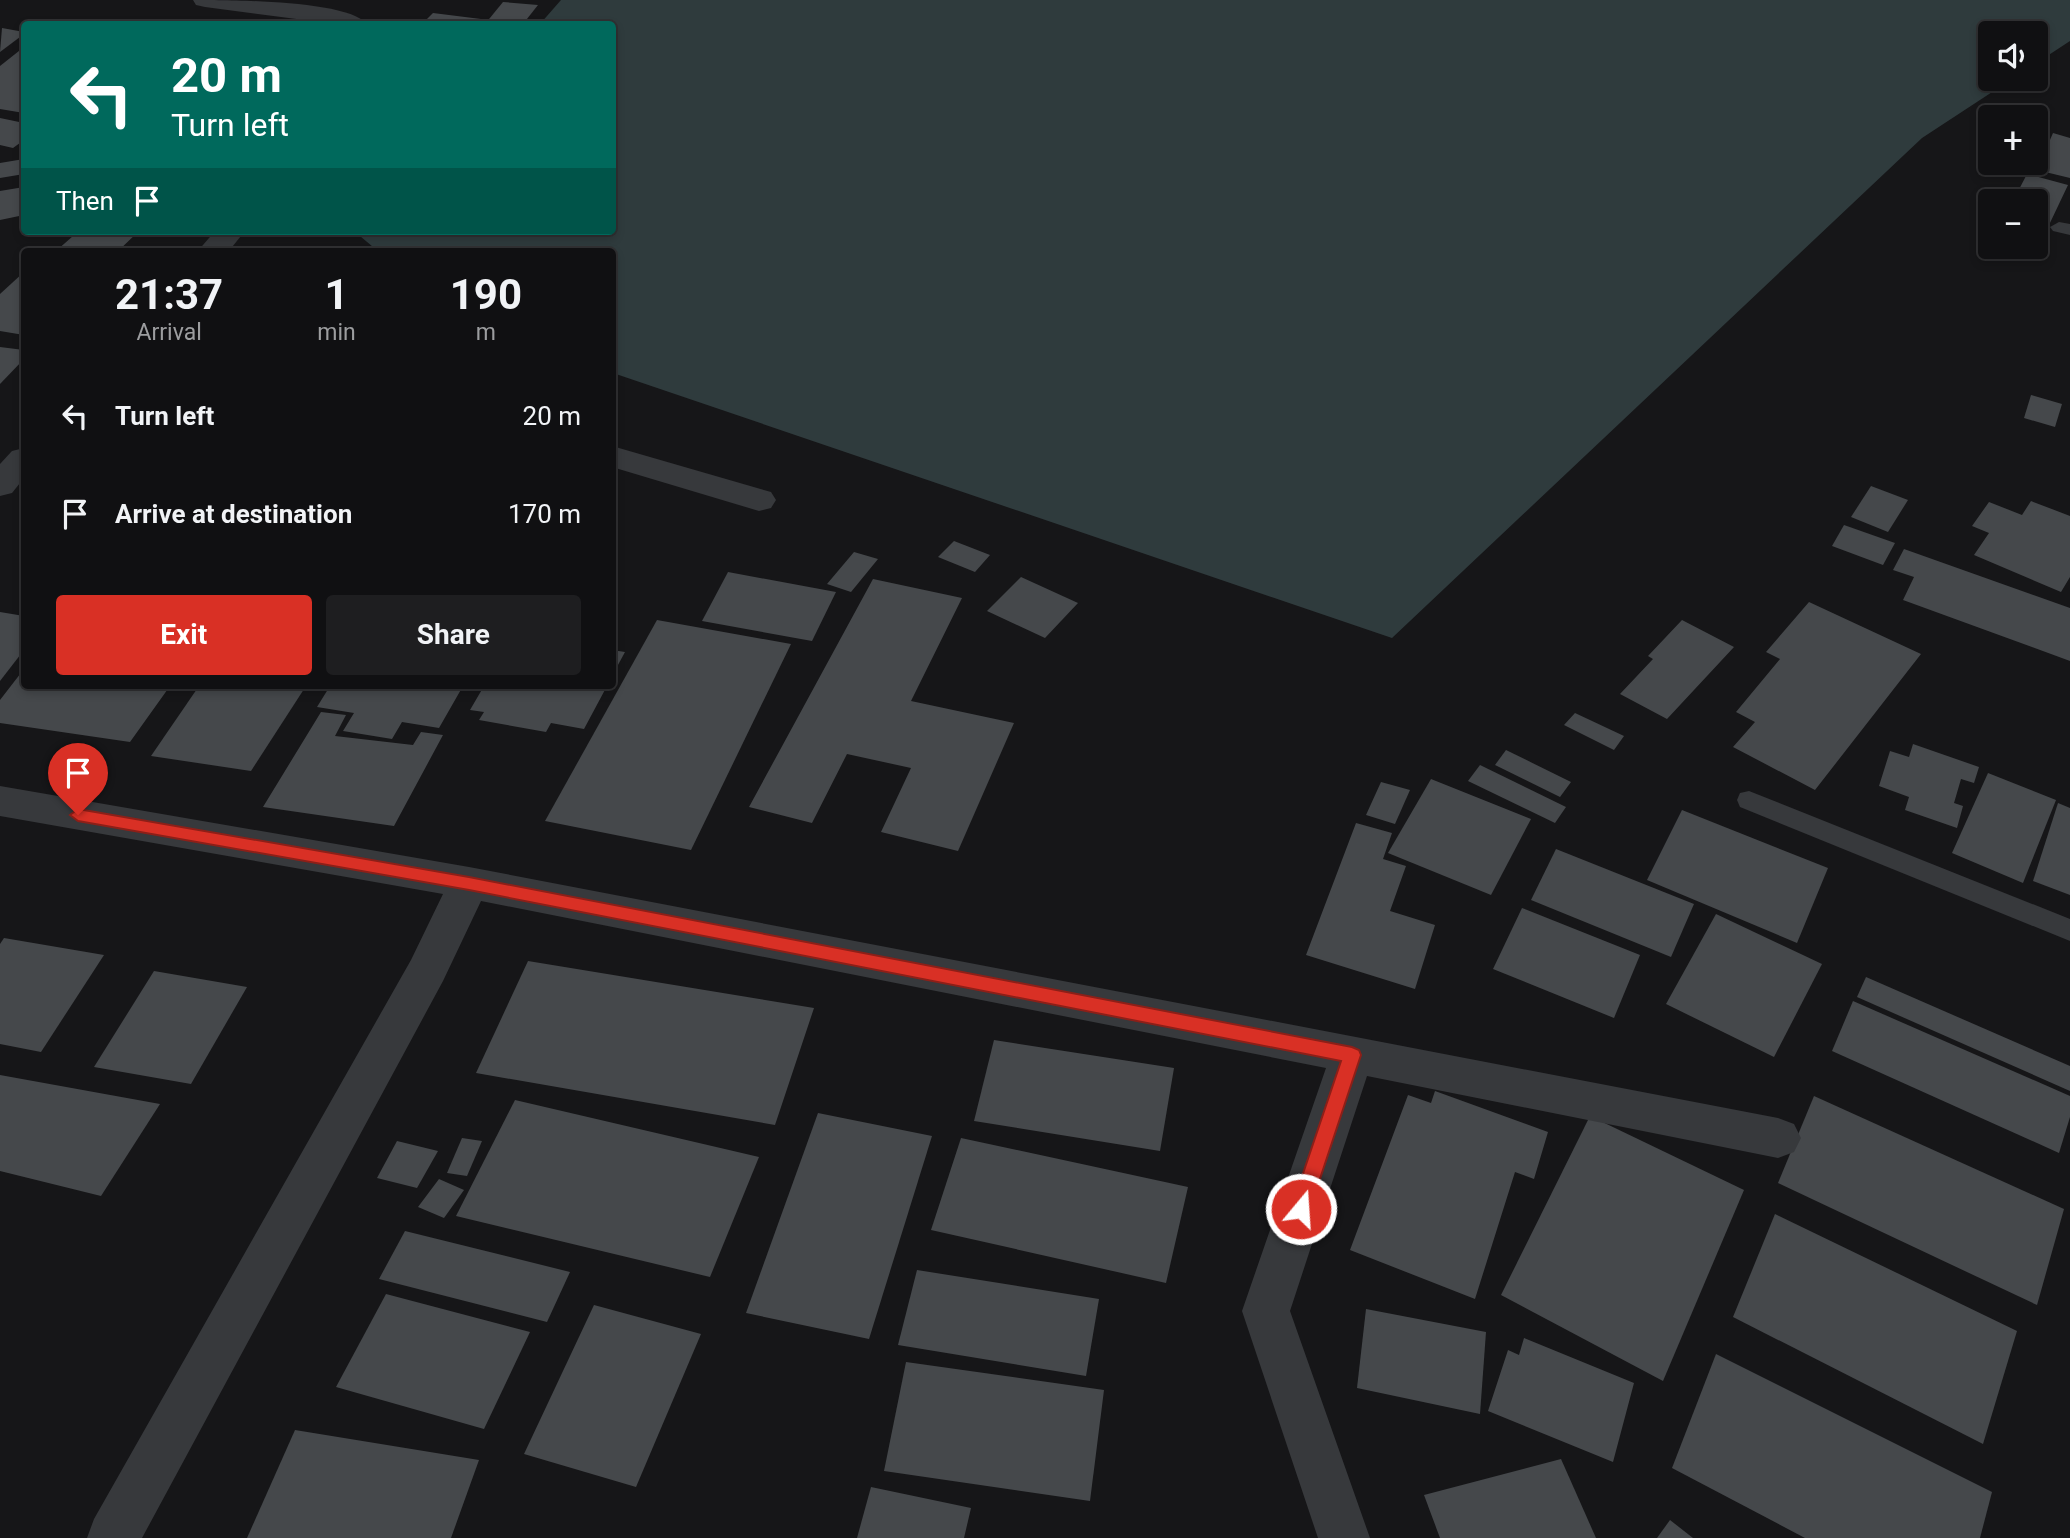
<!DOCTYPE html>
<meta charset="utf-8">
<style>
:root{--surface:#101012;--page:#1e1e20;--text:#f1f3f6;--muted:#9c9d9f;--line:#303032;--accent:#d93025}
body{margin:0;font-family:Roboto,sans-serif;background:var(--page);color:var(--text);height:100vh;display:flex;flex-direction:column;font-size:26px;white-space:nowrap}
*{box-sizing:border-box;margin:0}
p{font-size:23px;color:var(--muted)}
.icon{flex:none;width:38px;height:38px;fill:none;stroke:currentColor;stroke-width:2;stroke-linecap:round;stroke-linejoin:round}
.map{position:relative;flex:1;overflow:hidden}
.panel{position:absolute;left:21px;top:248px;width:595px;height:441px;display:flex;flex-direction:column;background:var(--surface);border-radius:7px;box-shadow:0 4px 10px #0003,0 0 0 2px var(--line)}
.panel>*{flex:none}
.banner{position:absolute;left:21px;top:21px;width:595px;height:214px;border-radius:7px;box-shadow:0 4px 10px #0003,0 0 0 2px var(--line);background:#00695c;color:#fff;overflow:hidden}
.tools{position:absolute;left:1978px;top:21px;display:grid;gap:14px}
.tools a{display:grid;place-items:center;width:70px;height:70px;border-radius:7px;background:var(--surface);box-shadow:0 4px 10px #0003,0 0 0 2px var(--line);font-size:35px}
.pin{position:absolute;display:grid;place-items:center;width:60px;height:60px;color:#fff;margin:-72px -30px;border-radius:50% 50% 50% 0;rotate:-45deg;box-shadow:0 0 7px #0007}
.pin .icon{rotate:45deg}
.me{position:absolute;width:77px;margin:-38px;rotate:18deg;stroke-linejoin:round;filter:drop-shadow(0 0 5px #0008)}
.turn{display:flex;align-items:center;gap:24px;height:147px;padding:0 35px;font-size:32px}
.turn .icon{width:91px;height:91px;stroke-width:2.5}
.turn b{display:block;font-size:49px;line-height:60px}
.then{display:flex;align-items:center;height:66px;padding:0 35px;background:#0003;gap:14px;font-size:26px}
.eta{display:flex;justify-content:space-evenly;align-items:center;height:119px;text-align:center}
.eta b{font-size:42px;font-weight:700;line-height:49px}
.primary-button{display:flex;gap:14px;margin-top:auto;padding:14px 35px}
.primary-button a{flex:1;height:80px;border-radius:7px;background:var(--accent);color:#fff;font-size:28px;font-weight:700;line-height:80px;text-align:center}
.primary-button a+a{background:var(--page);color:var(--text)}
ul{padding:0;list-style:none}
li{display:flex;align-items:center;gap:21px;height:98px;padding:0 35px}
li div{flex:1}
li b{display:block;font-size:26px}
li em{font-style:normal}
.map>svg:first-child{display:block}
.water{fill:#2f3b3d}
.building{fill:#45484b}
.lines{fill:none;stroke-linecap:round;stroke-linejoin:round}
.lane{fill:#37393c;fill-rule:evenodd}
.street{fill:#37393c;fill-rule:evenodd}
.route{fill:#d93025;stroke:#8d1f18;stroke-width:2}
</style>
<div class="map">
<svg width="2070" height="1538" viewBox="0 0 2070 1538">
<rect width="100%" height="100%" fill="#161618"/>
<path class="water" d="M561,0h1509v41l-35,23v-31h-45v46h22l-90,59 -530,500 -779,-265 -1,-121h-233l-25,-21h258v-207h-72z"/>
<g class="building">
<path d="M503,2l35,3 -15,19h-38z"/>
<path d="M433,13l48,6 -5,5h-54z"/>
<path d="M2,28l22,4v2l-24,18z"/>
<path d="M24,47v66l-24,-4v-43z"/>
<path d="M0,118l24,5v17l-11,8 -13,-3z"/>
<path d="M2053,133l17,5v40l-33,-8z"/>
<path d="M24,159v15l-24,4v-15z"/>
<path d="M2027,174l41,11 -19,40 -14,-4v-20h-22z"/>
<path d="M24,187v28l-24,5v-29z"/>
<path d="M69,231h70l-22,21 -61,-1 17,-15 -7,-2z"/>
<path d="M24,272v63l-24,-4v-37z"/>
<path d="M0,347l24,3v9l-24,25z"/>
<path d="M2031,395l31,9 -7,23 -31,-9z"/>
<path d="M1871,486l37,14 -20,32 -37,-15z"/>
<path d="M2031,501l39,15v61l-9,15 -87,-37 15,-22 -17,-7 17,-24 33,13z"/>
<path d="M1844,525l51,18 -12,22 -51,-19z"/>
<path d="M954,541l36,14 -15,17 -37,-15z"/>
<path d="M1904,549l166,59v53l-167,-61 11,-23 -21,-7z"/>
<path d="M854,552l24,7 -27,33 -24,-8z"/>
<path d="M728,572l108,20 -24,49 -110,-20z"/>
<path d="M1021,577l57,26 -33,35 -58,-27z"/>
<path d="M873,579l89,19 -51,103 103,22 -56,128 -77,-19 30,-64 -64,-14 -35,69 -63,-16z"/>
<path d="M1809,602l112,52 -106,136 -82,-43 22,-25 -19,-10 44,-53 -14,-7z"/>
<path d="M0,612l24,4v34l-24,31z"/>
<path d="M657,620l134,24 -100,206 -146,-29z"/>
<path d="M1682,620l52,27 -67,72 -47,-25 33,-35 -5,-3z"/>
<path d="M612,650l13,2 -13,24z"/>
<path d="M24,669v17h146l-40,56 -130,-19v-23z"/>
<path d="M199,686h107l-55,85 -100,-15z"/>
<path d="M330,686h133l-24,42 -37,-6 -10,17 -49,-8 11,-18 -37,-6z"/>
<path d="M484,686h123l-23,43 -33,-6 -5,9 -67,-12 5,-8 -14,-2z"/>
<path d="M321,712l25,3 -11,21 78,9 8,-13 22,3 -49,91 -131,-19z"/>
<path d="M1575,713l49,23 -10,14 -50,-25z"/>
<path d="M1913,744l66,23 -5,16 -13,-4 -7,24 9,3 -6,22 -52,-18 4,-13 -30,-11 11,-35 19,6z"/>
<path d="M1506,750l65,32 -11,15 -65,-32z"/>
<path d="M1480,765l41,20 45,22 -11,16 -87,-42z"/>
<path d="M1988,773l68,27 -33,83 -71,-30z"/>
<path d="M1431,779l100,40 -40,76 -103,-42z"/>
<path d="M1381,782l29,8 -15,34 -29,-9z"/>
<path d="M2058,803l12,5v87l-37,-14z"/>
<path d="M1682,810l146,58 -31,75 -150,-63z"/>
<path d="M1356,823l36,10 -9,26 23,7 -16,45 45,14 -20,64 -109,-34z"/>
<path d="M1556,849l138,55 -23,53 -140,-57z"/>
<path d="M1522,908l118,47 -26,63 -121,-49z"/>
<path d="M1716,914l106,50 -48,93 -108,-53z"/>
<path d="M4,938l100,17 -63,97 -41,-8v-100z"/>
<path d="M528,961l286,47 -39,117 -299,-52z"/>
<path d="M154,971l93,16 -56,97 -97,-17z"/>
<path d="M1866,977l204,89v25l-213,-94z"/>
<path d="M1853,1001l217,95v21l-11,36 -227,-102z"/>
<path d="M994,1040l180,28 -14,83 -186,-30z"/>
<path d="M0,1075l160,29 -59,92 -101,-25z"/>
<path d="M1435,1091l113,41 -14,47 -19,-7 -40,127 -125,-49 58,-155 23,8z"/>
<path d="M1814,1096l250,113 -27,96 -259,-122z"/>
<path d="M515,1100l244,57 -49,120 -254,-61z"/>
<path d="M818,1113l114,23 -63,203 -123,-26z"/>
<path d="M1590,1116l154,74 -81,191 -162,-86z"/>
<path d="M462,1138l20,3 -15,35 -20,-3z"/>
<path d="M961,1138l227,49 -22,96 -235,-53z"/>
<path d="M397,1141l41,10 -21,37 -40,-10z"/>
<path d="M439,1179l25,11 -20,28 -26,-11z"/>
<path d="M1775,1214l242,117 -34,113 -250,-127z"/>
<path d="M405,1231l165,41 -23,50 -168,-43z"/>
<path d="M917,1270l182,29 -13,77 -188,-31z"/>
<path d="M386,1294l144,38 -46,97 -148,-42z"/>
<path d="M594,1305l107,29 -65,153 -112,-33z"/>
<path d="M1366,1309l120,23 -6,82 -123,-26z"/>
<path d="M1524,1338l110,45 -21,79 -125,-51 20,-61 11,5z"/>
<path d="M1716,1354l276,138 -12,46h-175l-133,-70z"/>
<path d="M906,1362l198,28 -14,111 -206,-30z"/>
<path d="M295,1430l184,30 -28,78h-204z"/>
<path d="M1561,1459l35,79h-156l-16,-43z"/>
<path d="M871,1487l100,21 -7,30h-107z"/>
<path d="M1670,1520l23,18h-36z"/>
</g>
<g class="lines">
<g class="lane">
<path d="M2059,222l11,2v11l-17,-4 -3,-4z"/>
<path d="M1749,791l321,128v22l-330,-134 -3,-7 3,-7z"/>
</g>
<g class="street">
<path d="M193,0c32,0 156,0 173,24h-31l-130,-17 -9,-2z"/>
<path d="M215,231h30l-17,21h-31z"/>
<path d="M612,446l159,46 5,8 -5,8 -12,3 -147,-44z"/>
<path d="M24,448v30l-12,15 -12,3v-32l12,-13z"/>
<path d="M0,786l469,81 1309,251 16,6 7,14 -7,14 -16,6 -411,-82 -77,235 80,227h-52l-76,-227 84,-243 -845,-167 -38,80 -301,557h-55l7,-19 317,-559 32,-66 -443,-78z"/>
</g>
</g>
<path class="route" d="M78,809l391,68 883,170 7,3 2,5 -51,154 -2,6 -7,2 -7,-2 -3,-6 50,-148 -872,-171 -391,-69 -8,-6z"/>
</svg>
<div class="tools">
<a><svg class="icon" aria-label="sound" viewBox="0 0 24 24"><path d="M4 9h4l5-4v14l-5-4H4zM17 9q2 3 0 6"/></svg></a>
<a>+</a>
<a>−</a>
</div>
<div class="pin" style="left:78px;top:815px;background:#d93025"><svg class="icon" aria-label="arrive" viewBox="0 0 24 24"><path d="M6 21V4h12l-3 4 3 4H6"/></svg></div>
<svg class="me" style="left:1301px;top:1209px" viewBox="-20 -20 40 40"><circle r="17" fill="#d93025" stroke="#fff" stroke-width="3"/><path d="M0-11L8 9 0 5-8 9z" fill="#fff"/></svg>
<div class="banner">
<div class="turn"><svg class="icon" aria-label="left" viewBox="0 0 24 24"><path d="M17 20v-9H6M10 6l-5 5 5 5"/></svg><div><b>20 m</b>Turn left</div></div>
<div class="then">Then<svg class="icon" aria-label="arrive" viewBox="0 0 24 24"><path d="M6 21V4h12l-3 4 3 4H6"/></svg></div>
</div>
<section class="panel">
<div class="eta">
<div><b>21:37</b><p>Arrival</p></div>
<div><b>1</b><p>min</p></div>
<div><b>190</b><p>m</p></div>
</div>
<ul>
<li><svg class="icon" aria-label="left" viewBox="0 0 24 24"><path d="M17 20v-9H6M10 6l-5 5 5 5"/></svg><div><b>Turn left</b></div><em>20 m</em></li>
<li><svg class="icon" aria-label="arrive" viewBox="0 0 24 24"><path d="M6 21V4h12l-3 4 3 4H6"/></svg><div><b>Arrive at destination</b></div><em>170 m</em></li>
</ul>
<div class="primary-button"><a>Exit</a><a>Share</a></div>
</section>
</div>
